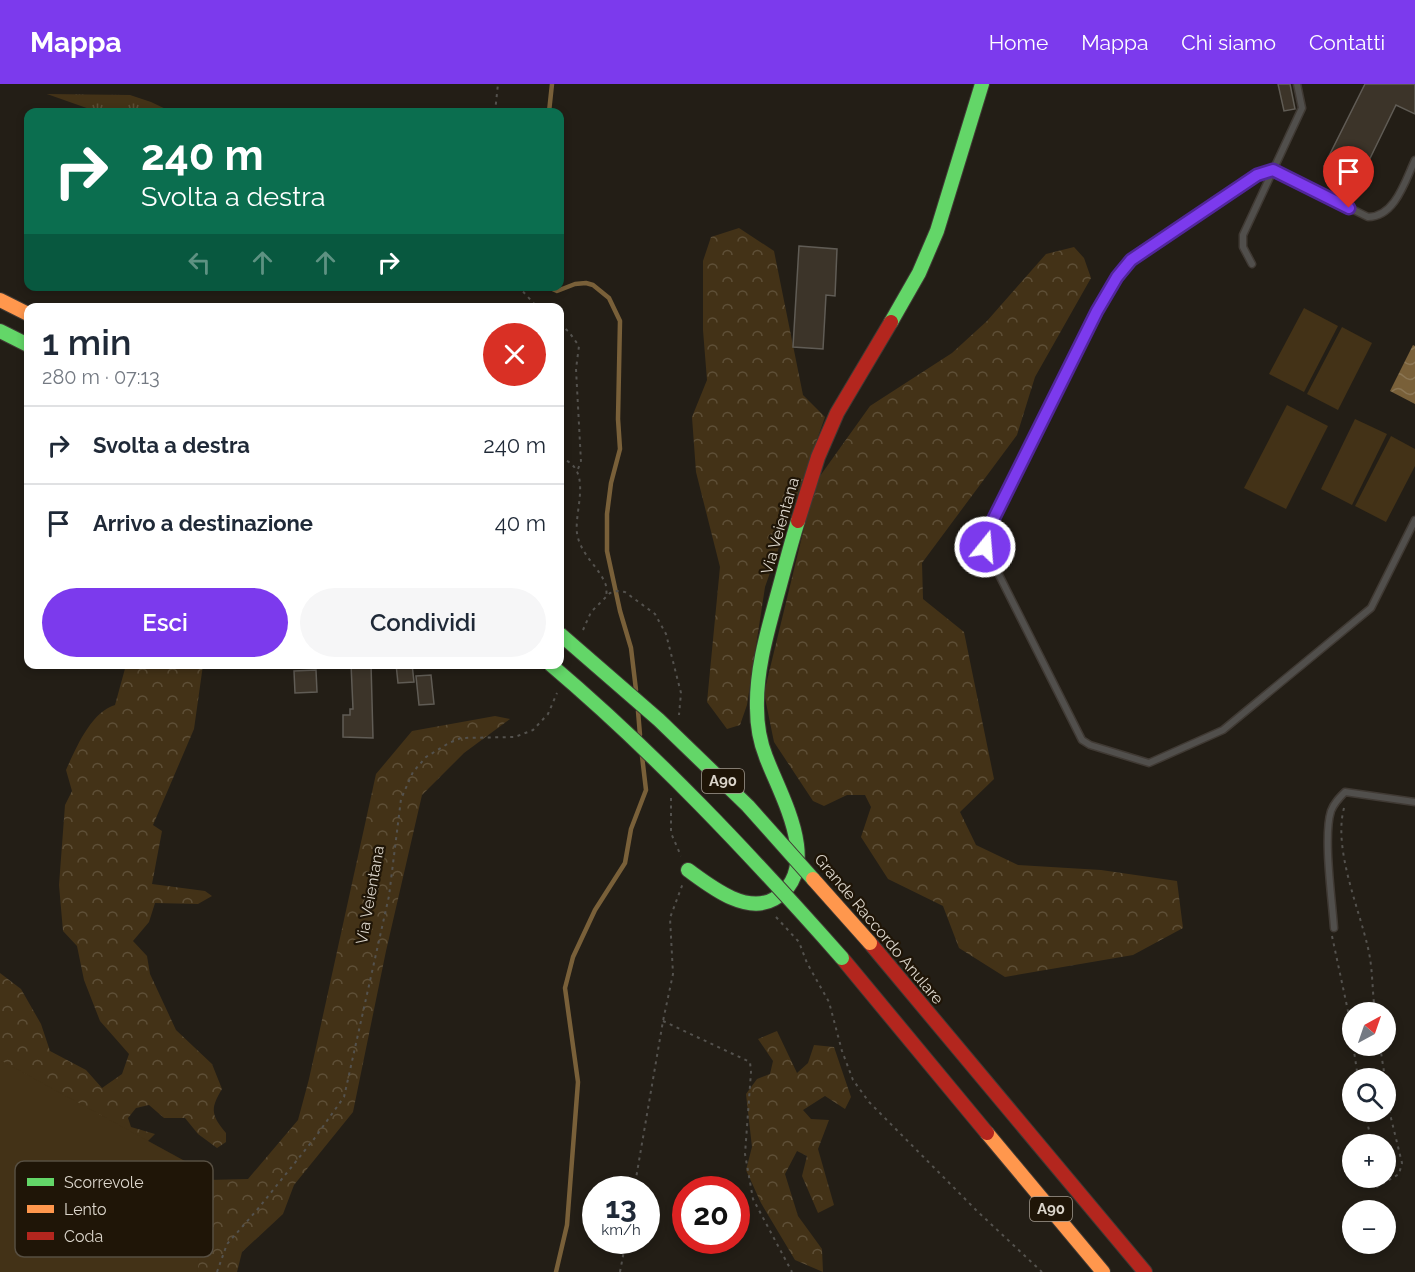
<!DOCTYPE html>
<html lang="it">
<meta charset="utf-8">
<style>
:root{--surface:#fff;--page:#f6f6f7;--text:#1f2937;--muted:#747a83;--line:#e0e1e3;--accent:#7c3aed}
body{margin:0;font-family:Raleway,sans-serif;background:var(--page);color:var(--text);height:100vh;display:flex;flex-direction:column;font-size:22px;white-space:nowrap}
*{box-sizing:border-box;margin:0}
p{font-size:20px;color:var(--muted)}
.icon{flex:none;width:33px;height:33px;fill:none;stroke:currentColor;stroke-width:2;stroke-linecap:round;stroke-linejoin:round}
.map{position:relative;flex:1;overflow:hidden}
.panel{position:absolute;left:24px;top:219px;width:540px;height:366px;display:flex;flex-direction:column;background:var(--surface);border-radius:12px;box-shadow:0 3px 9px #0003}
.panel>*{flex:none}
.banner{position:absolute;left:24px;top:24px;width:540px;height:183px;border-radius:12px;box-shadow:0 3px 9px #0003;background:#0b6e4f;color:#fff;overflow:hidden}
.needle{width:39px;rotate:40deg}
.controls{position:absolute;left:1342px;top:918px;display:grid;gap:12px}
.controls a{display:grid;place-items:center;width:54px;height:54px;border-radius:50%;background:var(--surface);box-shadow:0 3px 9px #0003;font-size:30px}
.speed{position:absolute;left:582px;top:1092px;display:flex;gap:12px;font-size:30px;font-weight:700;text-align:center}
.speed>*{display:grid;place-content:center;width:78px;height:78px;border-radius:50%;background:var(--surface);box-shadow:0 3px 9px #0003;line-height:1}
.speed small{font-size:15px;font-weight:400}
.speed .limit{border:9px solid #d22;background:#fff;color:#111}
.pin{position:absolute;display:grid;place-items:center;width:51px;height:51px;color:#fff;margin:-62px -26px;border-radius:50% 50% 50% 0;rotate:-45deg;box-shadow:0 0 6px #0007}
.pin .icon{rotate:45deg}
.me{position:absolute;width:66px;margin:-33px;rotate:17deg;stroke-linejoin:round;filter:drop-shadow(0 0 4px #0008)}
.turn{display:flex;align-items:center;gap:21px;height:126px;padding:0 18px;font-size:27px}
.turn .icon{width:78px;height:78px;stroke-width:2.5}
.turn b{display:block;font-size:42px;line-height:51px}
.lanes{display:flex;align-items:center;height:57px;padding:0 18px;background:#0003;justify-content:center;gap:30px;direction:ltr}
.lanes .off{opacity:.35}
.round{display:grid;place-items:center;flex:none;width:63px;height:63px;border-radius:32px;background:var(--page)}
.overview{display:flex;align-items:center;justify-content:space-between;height:102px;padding:0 18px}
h1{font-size:36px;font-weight:600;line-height:45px}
.action{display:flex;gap:12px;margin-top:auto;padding:12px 18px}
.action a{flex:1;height:69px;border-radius:36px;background:var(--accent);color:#fff;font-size:24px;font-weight:600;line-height:69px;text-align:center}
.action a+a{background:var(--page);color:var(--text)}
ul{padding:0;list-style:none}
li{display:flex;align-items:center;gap:18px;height:78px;padding:0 18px;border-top:2px solid var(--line)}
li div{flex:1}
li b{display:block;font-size:22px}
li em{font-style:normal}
header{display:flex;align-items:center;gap:36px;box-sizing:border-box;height:84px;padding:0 30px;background:var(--accent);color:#fff}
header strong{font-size:28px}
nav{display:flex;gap:33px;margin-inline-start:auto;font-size:21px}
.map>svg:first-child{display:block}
.grass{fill:url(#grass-tufts)}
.forest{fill:url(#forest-crowns)}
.green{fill:#433217}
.water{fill:url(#water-waves)}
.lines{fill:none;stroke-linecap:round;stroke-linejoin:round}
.stream{stroke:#796039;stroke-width:4.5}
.building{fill:#3c3429;stroke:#605c55;stroke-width:1.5}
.lane-casing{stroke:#403a34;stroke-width:9}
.fast-casing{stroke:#403a34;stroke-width:16}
.slow-casing{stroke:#403a34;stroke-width:16}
.jam-casing{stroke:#403a34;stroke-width:16}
.path{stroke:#54524e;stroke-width:2;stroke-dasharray:3 4.5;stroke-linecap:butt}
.lane{stroke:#514f4c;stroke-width:6}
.fast{stroke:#63d668;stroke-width:14}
.slow{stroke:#ff974d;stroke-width:14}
.jam{stroke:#b3261e;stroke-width:14}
.fast-bridge-casing{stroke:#403a34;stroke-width:16;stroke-linecap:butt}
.slow-bridge-casing{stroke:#403a34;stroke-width:16;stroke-linecap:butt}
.fast-bridge{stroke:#63d668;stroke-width:14}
.slow-bridge{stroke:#ff974d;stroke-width:14}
.route-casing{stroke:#51269a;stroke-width:15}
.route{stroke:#7c3aed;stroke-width:10}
.labels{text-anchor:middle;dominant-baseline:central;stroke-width:4.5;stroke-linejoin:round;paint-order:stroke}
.shield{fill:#1f1507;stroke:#a39b90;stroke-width:1.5}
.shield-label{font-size:15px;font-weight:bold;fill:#dbd5cb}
.street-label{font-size:16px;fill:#dbd5cb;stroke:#1f1507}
.key{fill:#1f1507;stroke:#574f42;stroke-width:1.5}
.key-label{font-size:16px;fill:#dbd5cb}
</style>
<header>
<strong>Mappa</strong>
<nav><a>Home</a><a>Mappa</a><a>Chi siamo</a><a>Contatti</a></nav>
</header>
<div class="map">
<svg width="1415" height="1188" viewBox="0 0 1415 1188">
<defs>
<pattern id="grass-tufts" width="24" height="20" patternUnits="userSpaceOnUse" patternTransform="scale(1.5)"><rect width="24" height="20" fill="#433217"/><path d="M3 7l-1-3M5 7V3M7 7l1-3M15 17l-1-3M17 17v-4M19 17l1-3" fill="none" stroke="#5e4f37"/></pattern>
<pattern id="forest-crowns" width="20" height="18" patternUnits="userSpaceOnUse" patternTransform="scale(1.5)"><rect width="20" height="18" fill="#433217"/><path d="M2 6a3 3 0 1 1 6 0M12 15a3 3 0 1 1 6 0" fill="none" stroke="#5e4f37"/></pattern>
<pattern id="water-waves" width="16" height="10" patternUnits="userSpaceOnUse" patternTransform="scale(1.5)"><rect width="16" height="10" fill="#796039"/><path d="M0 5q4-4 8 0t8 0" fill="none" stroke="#8b7654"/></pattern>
</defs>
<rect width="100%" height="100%" fill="#231e16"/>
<path class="grass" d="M47,10l83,1 21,7 21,10h-74z"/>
<g class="forest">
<path d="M739,144l35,23 29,144 22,22 -60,170 -18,118 -7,20 -13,4 -20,-27 13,-135 -24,-95 -4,-55 15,-37 -4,-50v-69l8,-24z"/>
<path d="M1074,163l10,11 7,20 -56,99 -18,58 -95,128 1,36 41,33 30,147 -34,33 16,33 42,20 83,5 76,11 6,47 -50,27 -128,22 -46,-29 -16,-42 -55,-27 -27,-42 10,-30 -6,-12h-18l-23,11 -11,-5 -39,-59 -10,-49 51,-210 55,-77 82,-53 35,-32 59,-67z"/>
<path d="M126,581h77l-9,64 -41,96 9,6 -10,53 53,7 7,5 -14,8 -43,-1 -6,19 -16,19 14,15 3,18 26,56 36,34 10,25c-12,20 -11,26 4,44v9l-9,6 -19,-14 -13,-16h-21l-15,-13 -13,3 -8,10 3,9 24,7 -8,8 -147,-53v-116l21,16 20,35 9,27 36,19 16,18 20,-14 7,-20 -29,-33 -16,-41 -7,-34 -14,-15 -4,-46 6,-80 7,-14 -6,-21c10,-22 25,-58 49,-65z"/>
<path d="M495,632l15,3 -46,34 -42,42 -36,156 -33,161 -59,73 -11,29 -41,38 -5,20h-48l-2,-72 20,-20 41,-1 50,-59 11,-41 67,-305 36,-43z"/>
<path d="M777,947l20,42 11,-10 6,-18 20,2 17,50 -6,12 -20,-13 -22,14 8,9 18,1 -11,29 16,56 -16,8 -16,-37 5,-20 -10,-5 -12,23 13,42 24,33 1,23 -28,-12 -34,-57 -15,-33 6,-23 -6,-53 11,-15 13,-5 3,-13 -15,-22z"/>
</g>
<g class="green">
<path d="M1304,224l34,18 -34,66 -35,-18z"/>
<path d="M1342,243l30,16 -34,67 -31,-16z"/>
<path d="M1287,321l41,21 -42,83 -42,-21z"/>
<path d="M1355,335l32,15 -35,71 -31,-16z"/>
<path d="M1391,352l24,13v17l-29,56 -31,-16z"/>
<path d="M0,976l194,106 5,96 -2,10h-197z"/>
</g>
<path class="water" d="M1413,261l2,1v58l-25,-13z"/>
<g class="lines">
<g class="stream">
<path d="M549,28l3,-28"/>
<path d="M546,202l11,5 18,-7 11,-1 7,2 16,13 11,23 -2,98 2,30 -9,34 -4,31v37l13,60 11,37 5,42"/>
<path d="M638,627l2,24"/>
<path d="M556,1188l11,-47 11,-143 -13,-94 8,-31 22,-47 30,-47 6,-34 15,-39 -4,-34"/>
</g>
</g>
<g class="building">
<path d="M1278,0h12l5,25 -11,2z"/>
<path d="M1365,0h50v30l-19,-9 -38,78 -34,-17z"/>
<path d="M799,162l38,3 -2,47 -9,-1 -3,54 -30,-2z"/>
<path d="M351,580h20l2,74 -30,-1v-22h7v-6h3z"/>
<path d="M396,580h16l2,18 -16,1z"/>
<path d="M316,586l1,22 -22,1 -1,-22z"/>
<path d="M431,591l3,29 -15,1 -3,-29z"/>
</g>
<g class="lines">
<g class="lane-casing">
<g id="lane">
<path d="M1415,76c-10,21 -20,57 -47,57l-95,-47 -16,5 -126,85 -14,17 -20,34 -110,221 -3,11 3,8 95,189 8,5 59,18 74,-33 148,-122 44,-88"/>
<path d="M1252,180l-9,-17v-12l59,-127 -5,-24"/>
<path d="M1334,844c-2,-29 -11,-92 -3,-117 3,-8 8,-13 14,-19l70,10"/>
</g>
</g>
<g class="fast-casing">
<g id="fast">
<path d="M891,238l28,-49 18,-42 45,-147"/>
<path d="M0,247l28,14"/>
<path d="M688,786c22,16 58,45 86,29 51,-30 6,-104 -8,-142 -6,-15 -9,-32 -9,-49 -1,-38 10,-75 20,-112 7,-25 13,-50 21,-75"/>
</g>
</g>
<g class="slow-casing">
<g id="slow">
<path d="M0,216l28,14"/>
<path d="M987,1049l116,139"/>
</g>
</g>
<g class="jam-casing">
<g id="jam">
<path d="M798,437l20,-64 19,-44 54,-91"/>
<path d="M870,859l275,329"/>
<path d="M842,874l145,175"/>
</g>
</g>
<g class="path">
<path d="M495,28l3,-28"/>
<path d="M479,202l7,4 16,-4"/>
<path d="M518,202l20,22"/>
<path d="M560,240l9,8 10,14 -3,23 5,93 -4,9"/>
<path d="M560,374c34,10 14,52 17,75 3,21 21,33 28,50 2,3 1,10 2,14"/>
<path d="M583,546l8,-18 19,-19 7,-2 8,1 30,22 11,20 15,59 -2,22"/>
<path d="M671,714v35l10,23"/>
<path d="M1344,724c-11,41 15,100 24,140 5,21 4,43 7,64"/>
<path d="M776,833l23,25 8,21 22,39 13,49 11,29 16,22 107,108 66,62"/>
<path d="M1332,852l16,75 10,67"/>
<path d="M663,937l87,41 1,10 -6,82 8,45 39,73"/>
<path d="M1380,962l5,32"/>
<path d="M1365,1028l7,32"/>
<path d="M1376,1094l1,9 22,-13 3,-11 -12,-49 -4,-31"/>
<path d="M634,1106l29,-169 10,-47 -3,-56 13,-35"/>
<path d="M217,1188l10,-28 30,-34 57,-71 30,-42 45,-201 12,-97 12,-27 13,-15 23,-14 12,-5 54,-1 18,-7 15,-16 9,-21"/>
<path d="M620,1188l6,-32"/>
</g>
<use href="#lane" class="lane"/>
<use href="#fast" class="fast"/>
<use href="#slow" class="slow"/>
<use href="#jam" class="jam"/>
<g class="fast-bridge-casing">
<g id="fast-bridge">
<path d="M560,550l99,86 89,86 65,73"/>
<path d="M550,580c106,90 200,190 292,294"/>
</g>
</g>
<g class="slow-bridge-casing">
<path id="slow-bridge" d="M813,795l57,64"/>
</g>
<use href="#fast-bridge" class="fast-bridge"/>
<use href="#slow-bridge" class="slow-bridge"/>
</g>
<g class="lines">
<g class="route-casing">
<path id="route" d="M985,463l2,-15 110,-221 20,-34 14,-17 126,-85 16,-5 76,38"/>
</g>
<use href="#route" class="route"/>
</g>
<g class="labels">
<g class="shield">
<rect x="702" y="685" width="42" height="24" rx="4.5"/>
<rect x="1030" y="1113" width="42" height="24" rx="4.5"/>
</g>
<g class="shield-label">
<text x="723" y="697">A90</text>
<text x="1051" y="1125">A90</text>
</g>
<g class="street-label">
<text transform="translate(780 442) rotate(-74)">Via Veientana</text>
<text transform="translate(370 811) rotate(-80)">Via Veientana</text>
<text transform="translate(879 845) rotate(50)">Grande Raccordo Anulare</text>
</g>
</g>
<rect x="15" y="1077" width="198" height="96" rx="9" class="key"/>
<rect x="27" y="1094" width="27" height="8" fill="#63d668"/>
<rect x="27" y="1121" width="27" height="8" fill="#ff974d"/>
<rect x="27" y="1148" width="27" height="8" fill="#b3261e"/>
<g class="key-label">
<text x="64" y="1104">Scorrevole</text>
<text x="64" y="1131">Lento</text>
<text x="64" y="1158">Coda</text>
</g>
</svg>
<div class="controls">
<a><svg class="needle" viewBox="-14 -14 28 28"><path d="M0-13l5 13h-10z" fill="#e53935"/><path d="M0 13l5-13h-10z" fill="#747a83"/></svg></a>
<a><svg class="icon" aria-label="search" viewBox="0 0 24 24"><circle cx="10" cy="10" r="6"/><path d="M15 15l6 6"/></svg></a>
<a>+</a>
<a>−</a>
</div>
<div class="speed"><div>13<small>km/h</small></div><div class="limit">20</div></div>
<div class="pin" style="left:1349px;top:124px;background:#d93025"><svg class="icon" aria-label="arrive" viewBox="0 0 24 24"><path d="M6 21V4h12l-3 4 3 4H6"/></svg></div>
<svg class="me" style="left:985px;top:463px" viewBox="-20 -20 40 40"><circle r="17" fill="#7c3aed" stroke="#fff" stroke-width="3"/><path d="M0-11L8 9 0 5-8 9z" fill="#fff"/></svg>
<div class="banner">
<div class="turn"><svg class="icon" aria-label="right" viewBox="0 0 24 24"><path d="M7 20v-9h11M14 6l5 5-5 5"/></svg><div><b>240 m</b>Svolta a destra</div></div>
<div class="lanes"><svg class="icon off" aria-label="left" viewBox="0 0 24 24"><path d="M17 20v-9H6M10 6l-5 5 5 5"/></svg><svg class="icon off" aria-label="ahead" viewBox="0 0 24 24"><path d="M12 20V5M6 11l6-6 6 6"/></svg><svg class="icon off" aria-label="ahead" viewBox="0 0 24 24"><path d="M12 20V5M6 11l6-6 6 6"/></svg><svg class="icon" aria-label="right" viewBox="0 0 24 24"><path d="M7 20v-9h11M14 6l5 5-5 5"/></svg></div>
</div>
<section class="panel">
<div class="overview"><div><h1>1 min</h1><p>280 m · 07:13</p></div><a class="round" style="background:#d93025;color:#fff"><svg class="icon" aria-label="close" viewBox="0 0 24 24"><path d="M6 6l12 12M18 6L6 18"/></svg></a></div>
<ul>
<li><svg class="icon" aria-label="right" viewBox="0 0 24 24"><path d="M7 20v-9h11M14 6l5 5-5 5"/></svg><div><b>Svolta a destra</b></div><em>240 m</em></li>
<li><svg class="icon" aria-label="arrive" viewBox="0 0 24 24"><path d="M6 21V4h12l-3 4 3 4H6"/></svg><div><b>Arrivo a destinazione</b></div><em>40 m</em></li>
</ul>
<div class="action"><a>Esci</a><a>Condividi</a></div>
</section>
</div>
